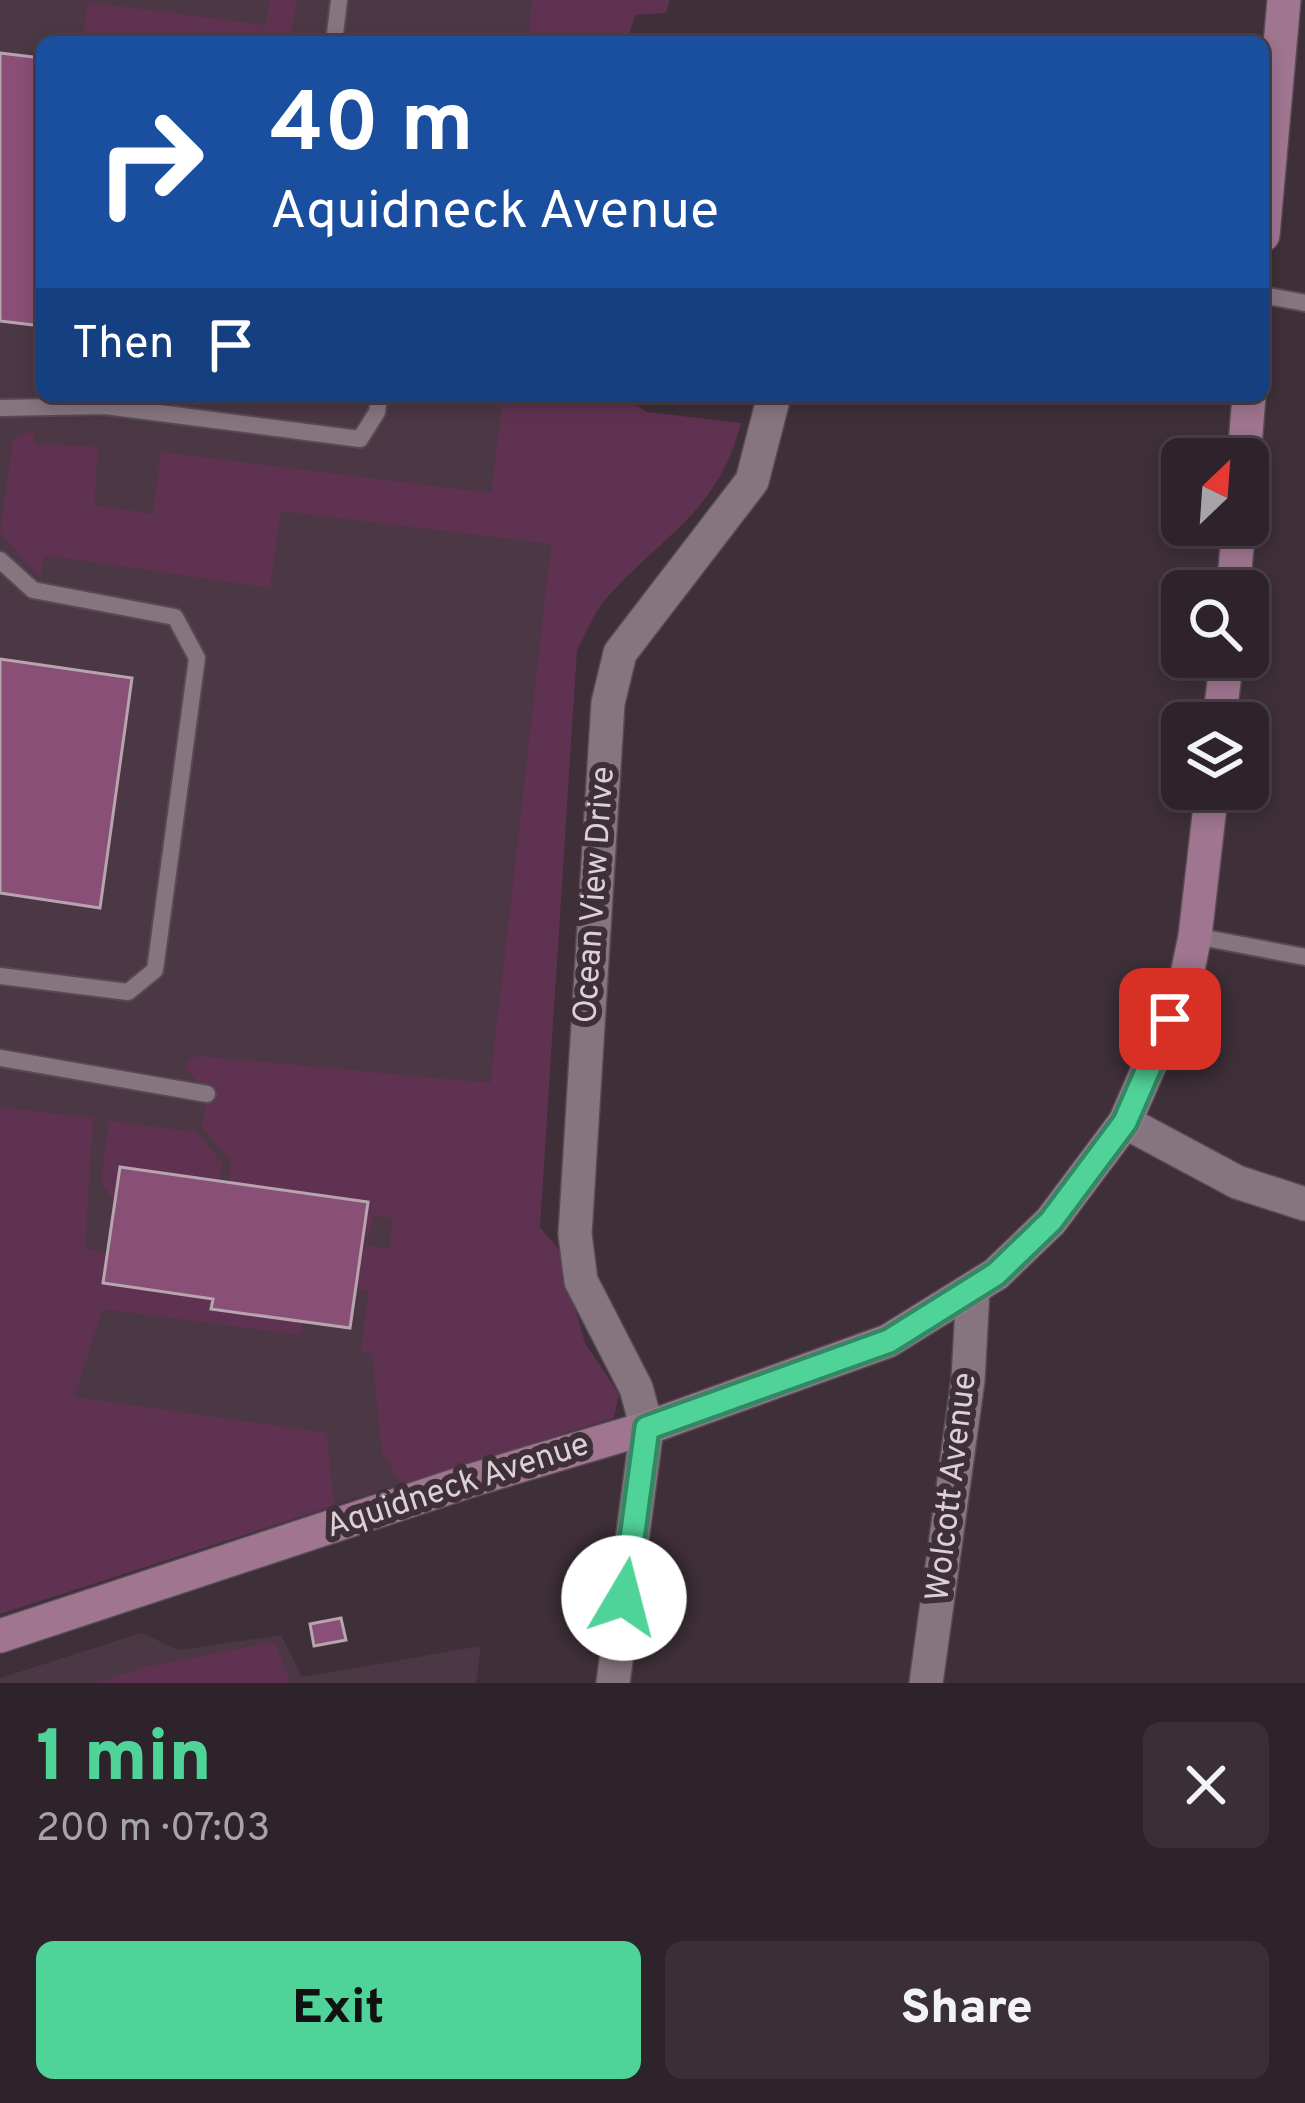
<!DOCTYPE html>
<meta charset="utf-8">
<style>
:root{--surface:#2e232a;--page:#3a2f36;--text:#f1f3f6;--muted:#a7a4a8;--line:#494047;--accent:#4fd398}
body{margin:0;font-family:Overpass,sans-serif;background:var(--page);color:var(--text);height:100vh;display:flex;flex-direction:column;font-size:45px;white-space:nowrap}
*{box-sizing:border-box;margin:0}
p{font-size:39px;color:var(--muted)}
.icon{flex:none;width:66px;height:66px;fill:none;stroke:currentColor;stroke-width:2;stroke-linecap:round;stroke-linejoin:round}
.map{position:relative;height:1683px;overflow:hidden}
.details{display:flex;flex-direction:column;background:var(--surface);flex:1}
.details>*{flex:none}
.top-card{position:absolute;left:36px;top:36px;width:1233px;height:366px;border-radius:18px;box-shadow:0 6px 18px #0003,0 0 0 3px var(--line);background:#1a4fa0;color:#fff;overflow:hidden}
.needle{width:78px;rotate:25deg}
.tools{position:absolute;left:1161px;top:438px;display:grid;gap:24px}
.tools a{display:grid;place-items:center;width:108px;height:108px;border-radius:18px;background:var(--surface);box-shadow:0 6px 18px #0003,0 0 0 3px var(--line);font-size:60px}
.pin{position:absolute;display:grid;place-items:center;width:102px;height:102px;color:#fff;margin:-51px;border-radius:24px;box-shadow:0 6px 18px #0006}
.me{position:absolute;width:132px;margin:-66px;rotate:8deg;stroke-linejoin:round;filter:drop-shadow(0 0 9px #0008)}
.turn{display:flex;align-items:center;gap:42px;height:252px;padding:0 36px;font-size:54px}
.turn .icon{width:156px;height:156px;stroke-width:2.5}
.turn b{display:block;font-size:84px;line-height:102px}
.then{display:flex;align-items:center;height:114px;padding:0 36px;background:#0003;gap:24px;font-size:45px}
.round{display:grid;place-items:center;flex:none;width:126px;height:126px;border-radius:18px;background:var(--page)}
.headline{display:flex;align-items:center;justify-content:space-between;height:204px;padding:0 36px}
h1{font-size:72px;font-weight:800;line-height:90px;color:var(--accent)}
.button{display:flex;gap:24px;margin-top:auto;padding:24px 36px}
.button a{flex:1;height:138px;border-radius:18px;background:var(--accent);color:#111;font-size:48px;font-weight:800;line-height:138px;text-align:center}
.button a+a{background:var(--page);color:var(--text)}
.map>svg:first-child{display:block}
.built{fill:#4c3745}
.green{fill:#603251}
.building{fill:#8a4f77;stroke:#b6a4af;stroke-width:3}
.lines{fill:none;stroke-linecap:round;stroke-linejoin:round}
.service-casing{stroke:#574b53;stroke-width:20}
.minor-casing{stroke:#574b53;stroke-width:36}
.tertiary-casing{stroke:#574b53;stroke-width:36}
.primary-casing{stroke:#574b53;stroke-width:36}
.service{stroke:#86757f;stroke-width:16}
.minor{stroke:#86757f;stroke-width:33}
.tertiary{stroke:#86757f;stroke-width:33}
.primary{stroke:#9f7590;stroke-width:33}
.route-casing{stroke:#338963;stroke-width:30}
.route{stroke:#4fd398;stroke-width:21}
.labels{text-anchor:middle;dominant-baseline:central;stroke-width:12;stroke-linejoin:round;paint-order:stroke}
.street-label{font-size:33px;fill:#dad0d6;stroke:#3e2f38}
</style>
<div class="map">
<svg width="1305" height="1683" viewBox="0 0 1305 1683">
<rect width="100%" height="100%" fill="#3e2f38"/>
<g class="built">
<path d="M0,0h575l-4,42h-529v354h495l14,148 -61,539 -34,383 -456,148z"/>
<path d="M141,1633l38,17 102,-15 21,42 179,-31 -5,37h-476v-5z"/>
</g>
<g class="green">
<path d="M270,0h26l-6,42h-207l4,-40 179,23z"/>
<path d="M532,0h138l-4,13 -31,2 -8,27h-99z"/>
<path d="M503,396h118l26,16 94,11c-23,90 -79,112 -136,177 -12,14 -19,34 -28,50l-37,577 18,22 27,94 34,51 -5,24 -212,66 -20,-32 -10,-99 -11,-2 8,-60 -13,-2 6,-44 27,3 4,-30 -20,-2 -4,20 -6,-1 5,-33 -140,-20 3,-21 -29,-34 4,-23 9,-3 3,-12 -22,-8 -10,-13 4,-10 10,-2 290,27 61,-539 -270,-33 -11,77 -225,-33 -5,23 -40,-45 13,-94 21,-9v14l64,3 -4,58 59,9 8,-62 330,41z"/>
<path d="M0,1107l93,11 -8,131 23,4 -4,30 99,15 11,-5 -2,16 91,13 -4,13 -196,-26 -29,88 253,36 7,73 -334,108z"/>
<path d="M109,1121l87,11 26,31 -2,18 -100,-14 -5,35 -14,-19z"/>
<path d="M274,1642l17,41h-195l49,-16z"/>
</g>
<g class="building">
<path d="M0,53l42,5v268l-42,-5z"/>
<path d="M0,659l132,19 -32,230 -100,-15z"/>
<path d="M120,1167l248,35 -18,126 -139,-19 2,-10 -110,-16z"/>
<path d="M341,1618l5,22 -32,6 -4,-22z"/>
</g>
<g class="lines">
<g class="service-casing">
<g id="service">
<path d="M334,42l5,-42"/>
<path d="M1263,295l42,8"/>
<path d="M0,408l105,-2 255,33 17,-27 2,-16"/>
<path d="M0,560l33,30 142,27 22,41 -42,312 -27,22 -128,-16"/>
<path d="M1195,936l110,21"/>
<path d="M0,1058l207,36"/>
</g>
</g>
<g class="minor-casing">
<g id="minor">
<path d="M1125,1122l112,60 68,22"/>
<path d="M613,1683l34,-255 -11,-40 -55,-107 -6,-47 33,-531 12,-50 132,-172 22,-85"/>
</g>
</g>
<g class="tertiary-casing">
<path id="tertiary" d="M926,1683l42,-303 5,-90"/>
</g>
<g class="primary-casing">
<g id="primary">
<path d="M1263,235l21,-235"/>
<path d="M1244,459l5,-63"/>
<path d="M1233,591l6,-66"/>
<path d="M1219,723l8,-66"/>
<path d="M0,1636l472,-156 175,-52 241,-87 108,-67 55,-53 74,-99 60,-138 10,-48 17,-147"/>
</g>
</g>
<use href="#service" class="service"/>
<use href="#minor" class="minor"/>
<use href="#tertiary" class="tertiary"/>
<use href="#primary" class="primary"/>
</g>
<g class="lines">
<g class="route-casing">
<path id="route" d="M624,1598l23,-170 242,-87 107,-67 55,-53 74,-99 45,-103"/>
</g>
<use href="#route" class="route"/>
</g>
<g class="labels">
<g class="street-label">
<text transform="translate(596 895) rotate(-86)">Ocean View Drive</text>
<text transform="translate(458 1487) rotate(-18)">Aquidneck Avenue</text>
<text transform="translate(953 1487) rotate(-83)">Wolcott Avenue</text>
</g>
</g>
</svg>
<div class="tools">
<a><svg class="needle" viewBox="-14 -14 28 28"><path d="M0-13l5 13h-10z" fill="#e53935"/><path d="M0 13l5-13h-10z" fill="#a7a4a8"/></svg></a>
<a><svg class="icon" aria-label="search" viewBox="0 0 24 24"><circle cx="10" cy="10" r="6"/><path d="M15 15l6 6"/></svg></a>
<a><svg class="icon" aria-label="layers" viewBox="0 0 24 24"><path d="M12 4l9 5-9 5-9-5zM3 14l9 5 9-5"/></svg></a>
</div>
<div class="pin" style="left:1170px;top:1019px;background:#d93025"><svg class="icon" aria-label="arrive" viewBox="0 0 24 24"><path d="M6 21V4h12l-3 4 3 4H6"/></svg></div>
<svg class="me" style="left:624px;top:1598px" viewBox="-20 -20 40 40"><circle r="19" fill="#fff"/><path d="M0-13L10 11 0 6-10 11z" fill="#4fd398"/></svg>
<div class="top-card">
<div class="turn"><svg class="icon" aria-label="right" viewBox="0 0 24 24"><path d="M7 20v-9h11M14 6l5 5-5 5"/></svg><div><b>40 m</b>Aquidneck Avenue</div></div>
<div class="then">Then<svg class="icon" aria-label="arrive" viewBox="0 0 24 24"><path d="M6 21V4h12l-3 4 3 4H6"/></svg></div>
</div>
</div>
<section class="details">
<div class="headline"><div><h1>1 min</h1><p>200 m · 07:03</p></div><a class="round"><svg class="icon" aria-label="close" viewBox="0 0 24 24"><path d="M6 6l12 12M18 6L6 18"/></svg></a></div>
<div class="button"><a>Exit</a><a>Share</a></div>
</section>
